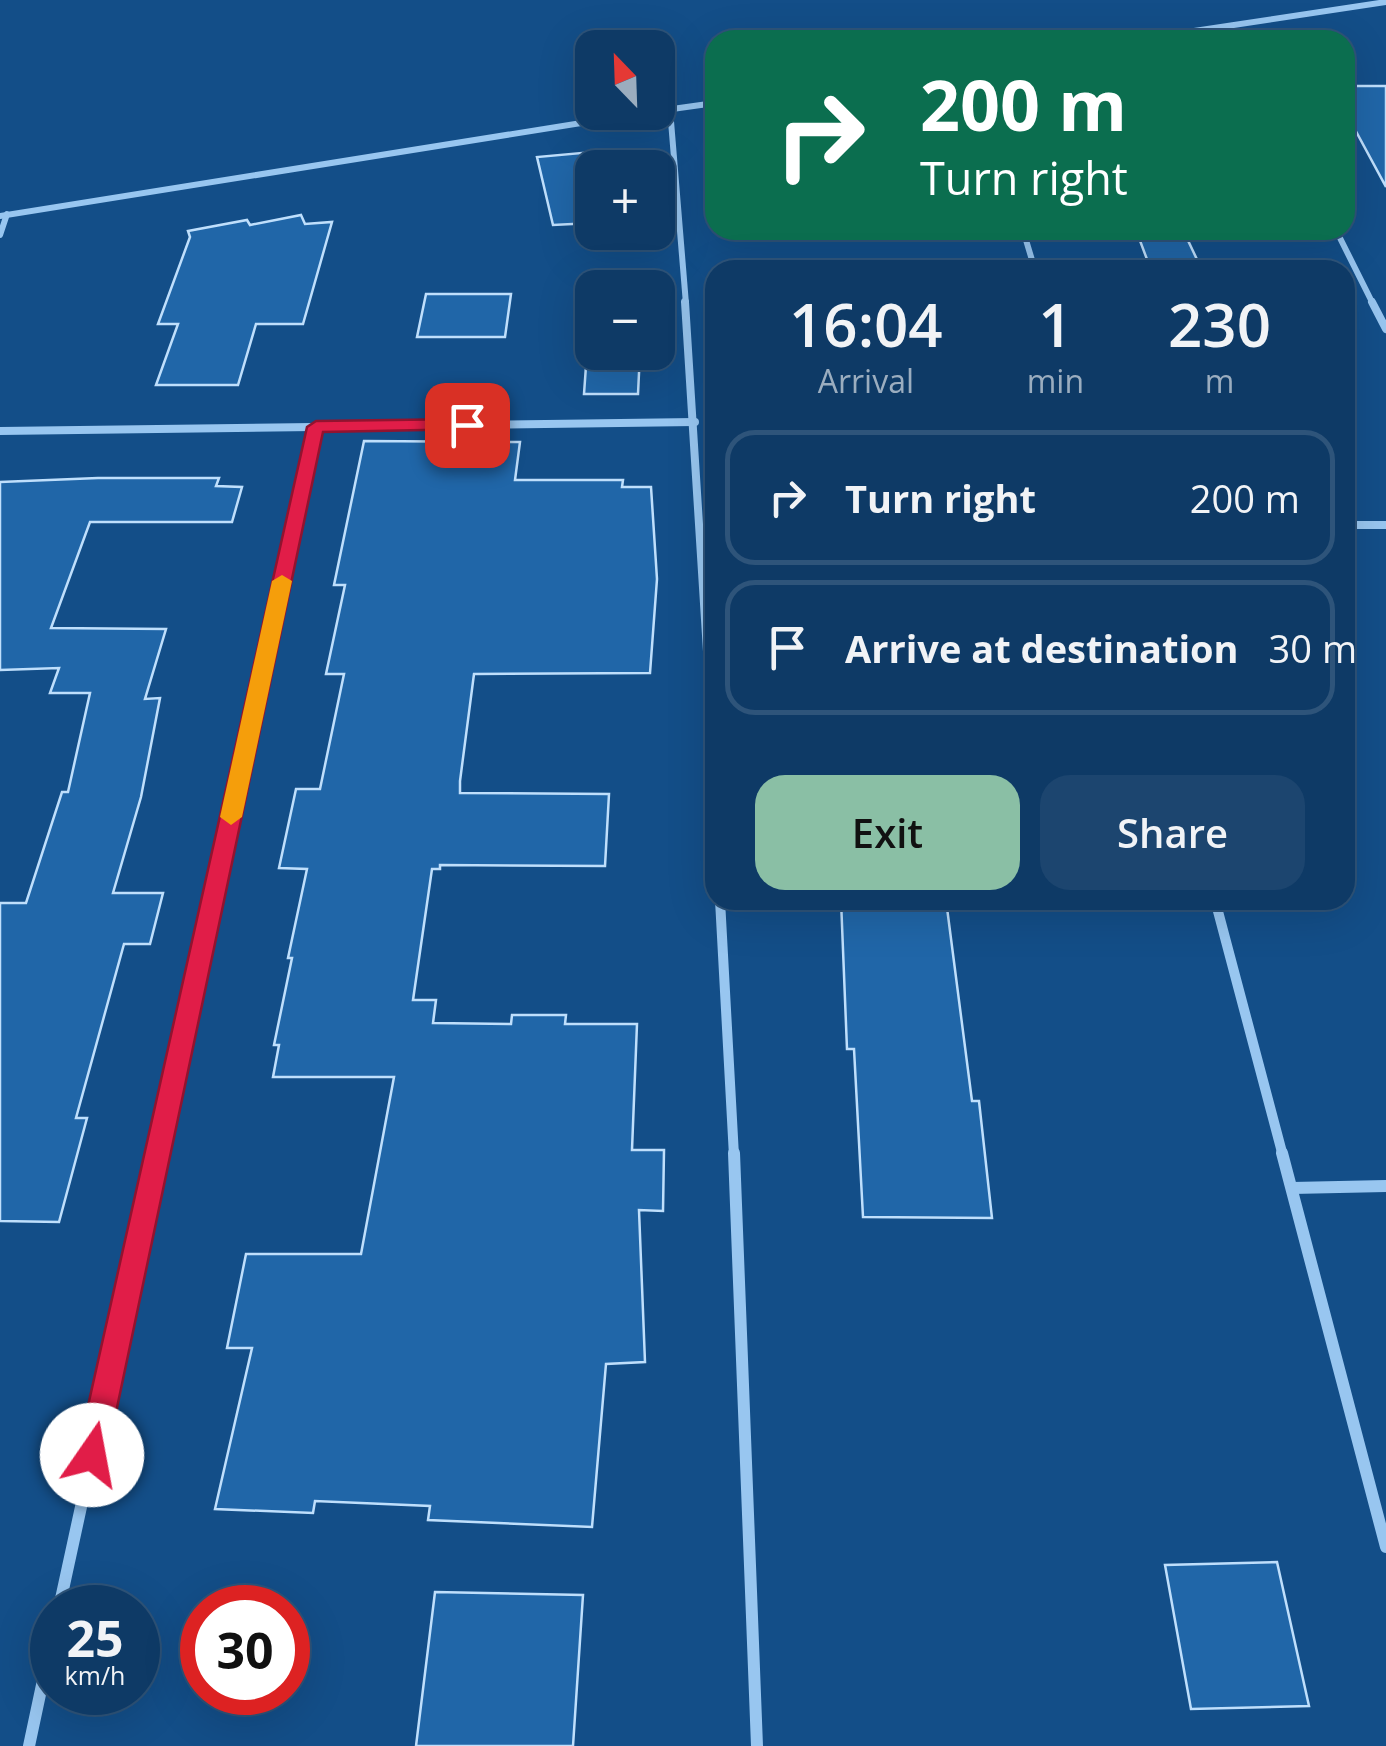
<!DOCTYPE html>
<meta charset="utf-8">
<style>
:root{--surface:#0e3a66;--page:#1c456f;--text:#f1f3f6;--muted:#9badbf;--line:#2e547a;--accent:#8abfa5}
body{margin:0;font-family:"Open Sans",sans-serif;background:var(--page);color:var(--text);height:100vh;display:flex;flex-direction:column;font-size:38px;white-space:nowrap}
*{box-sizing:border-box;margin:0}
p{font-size:32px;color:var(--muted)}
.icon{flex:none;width:55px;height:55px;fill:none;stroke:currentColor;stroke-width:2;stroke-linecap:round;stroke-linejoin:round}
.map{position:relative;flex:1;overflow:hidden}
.drawer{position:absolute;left:705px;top:260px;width:650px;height:650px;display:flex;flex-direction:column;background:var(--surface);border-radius:30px;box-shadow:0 10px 40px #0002,0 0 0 2px var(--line)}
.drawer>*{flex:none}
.guide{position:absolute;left:705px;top:30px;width:650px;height:210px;border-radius:30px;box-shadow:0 10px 40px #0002,0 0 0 2px var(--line);background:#0b6e4f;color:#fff;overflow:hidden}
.needle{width:65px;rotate:337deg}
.controls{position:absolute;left:575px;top:30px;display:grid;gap:20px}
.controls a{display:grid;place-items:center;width:100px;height:100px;border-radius:20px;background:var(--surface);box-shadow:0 10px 40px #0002,0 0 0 2px var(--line);font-size:50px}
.speed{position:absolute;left:30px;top:1585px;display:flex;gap:20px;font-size:50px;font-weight:700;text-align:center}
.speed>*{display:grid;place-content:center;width:130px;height:130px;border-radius:50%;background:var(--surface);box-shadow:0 10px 40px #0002,0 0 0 2px var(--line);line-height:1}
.speed small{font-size:25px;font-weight:400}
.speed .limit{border:15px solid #d22;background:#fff;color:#111}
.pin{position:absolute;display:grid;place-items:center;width:85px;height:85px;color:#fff;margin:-42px;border-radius:20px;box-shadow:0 5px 15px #0006}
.me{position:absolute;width:110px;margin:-55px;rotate:12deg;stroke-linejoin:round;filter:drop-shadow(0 0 8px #0008)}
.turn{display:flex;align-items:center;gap:35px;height:210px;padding:0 50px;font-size:45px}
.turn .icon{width:130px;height:130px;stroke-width:2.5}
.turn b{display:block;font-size:70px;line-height:85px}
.eta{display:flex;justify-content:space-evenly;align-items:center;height:170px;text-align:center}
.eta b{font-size:60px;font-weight:600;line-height:70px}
.button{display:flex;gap:20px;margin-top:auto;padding:20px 50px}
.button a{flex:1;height:115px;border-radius:30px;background:var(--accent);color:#111;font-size:40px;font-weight:600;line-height:115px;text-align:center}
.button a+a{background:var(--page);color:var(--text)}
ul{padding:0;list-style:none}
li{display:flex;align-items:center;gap:30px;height:135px;margin:0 20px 15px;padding:0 30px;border:5px solid var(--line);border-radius:30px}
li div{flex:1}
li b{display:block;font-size:38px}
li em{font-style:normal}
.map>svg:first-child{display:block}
.building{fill:#2066a8;stroke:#bfdffc;stroke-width:2.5}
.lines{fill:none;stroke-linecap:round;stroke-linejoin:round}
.minor-far3{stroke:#98c6f0;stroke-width:6}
.minor-far2{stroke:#98c6f0;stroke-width:8}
.minor-far1{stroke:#98c6f0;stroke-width:10}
.minor{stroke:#98c6f0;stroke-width:12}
.route{fill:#e11d48;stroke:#92132f;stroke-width:2.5}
.slow{fill:#f59e0b}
</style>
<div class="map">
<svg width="1386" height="1746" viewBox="0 0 1386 1746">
<rect width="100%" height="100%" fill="#134e88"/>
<g class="building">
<path d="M1345,86h41v101l-41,-76z"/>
<path d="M592,152v71l-39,2 -16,-68z"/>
<path d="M301,215l4,9 27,-2 -29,102h-47l-18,61h-82l22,-61h-20l32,-87 -2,-6 59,-11 3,5z"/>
<path d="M1136,230h47l19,40h-51z"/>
<path d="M426,294h85l-6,43h-88z"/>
<path d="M587,352h53l-2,42h-54z"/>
<path d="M364,441l156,1 -5,38h108l-1,7h29l6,92 -7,94 -176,1 -14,107v12l149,1 -4,72 -165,-1v4h-8l-19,131h23l-3,23 78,1 1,-9h54l-1,9h72l-5,126h32l-1,61 -24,-1 6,152 -39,2 -14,163 -164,-7 2,-14 -115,-5 -2,12 -98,-4 37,-161h-25l19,-94h115l33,-177h-121l6,-32h-5l18,-87h-4l19,-89 -28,-1 17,-79h24l24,-115h-18l19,-89h-11z"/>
<path d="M98,478h121l-3,8 26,1 -10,35h-142l-39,106 115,1 -21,70 15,-1 -19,99 -28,96h50l-13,51h-26l-48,174h11l-28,104 -59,-1v-318h26l36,-111h6l22,-99h-40l9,-25 -59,2v-188z"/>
<path d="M841,900h105l26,201h7l13,117 -129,-1 -9,-168h-7z"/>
<path d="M1277,1562l32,144 -118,3 -26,-144z"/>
<path d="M435,1592l148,3 -10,151h-157z"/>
</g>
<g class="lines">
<g class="minor-far3">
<path d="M1134,40l252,-38"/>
<path d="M670,109l16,195"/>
<path d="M658,111l57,-8"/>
<path d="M0,216l650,-104"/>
<path d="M1023,230l12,40"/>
<path d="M1336,230l37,74"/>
<path d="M0,235l7,-21"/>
</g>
<g class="minor-far2">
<path d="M685,302l24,381"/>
<path d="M1372,302l14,27"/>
<path d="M0,431l695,-9"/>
<path d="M1345,525h41"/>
<path d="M260,683l55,-256"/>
</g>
<g class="minor-far1">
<path d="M709,680l6,121"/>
<path d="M720,900l14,256"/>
<path d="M1215,900l68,256"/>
<path d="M157,1156l103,-476"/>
</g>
<g class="minor">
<path d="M734,1153l23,593"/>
<path d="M1282,1153l104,394"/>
<path d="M1292,1188l94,-2"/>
<path d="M59,1608l99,-455"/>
<path d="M29,1746l23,-108"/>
</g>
</g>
<path class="route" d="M467,419l7,2v8l-151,3 -216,1023 -5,10 -10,4 -10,-4 -5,-10 230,-1028 9,-6z"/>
<path class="slow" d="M282,575l10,6 -50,236 -11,8 -11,-8 52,-236z"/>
</svg>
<div class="controls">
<a><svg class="needle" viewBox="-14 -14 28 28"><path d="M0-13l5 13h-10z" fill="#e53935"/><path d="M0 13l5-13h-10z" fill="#9badbf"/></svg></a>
<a>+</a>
<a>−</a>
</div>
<div class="speed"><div>25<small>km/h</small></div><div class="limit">30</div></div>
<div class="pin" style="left:467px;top:425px;background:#d93025"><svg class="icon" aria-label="arrive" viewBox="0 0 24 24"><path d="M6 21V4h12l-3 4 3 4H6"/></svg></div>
<svg class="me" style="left:92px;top:1455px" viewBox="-20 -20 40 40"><circle r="19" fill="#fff"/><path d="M0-13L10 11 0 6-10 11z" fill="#e11d48"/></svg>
<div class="guide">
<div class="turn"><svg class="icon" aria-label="right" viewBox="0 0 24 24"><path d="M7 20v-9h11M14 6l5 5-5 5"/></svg><div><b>200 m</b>Turn right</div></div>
</div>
<section class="drawer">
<div class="eta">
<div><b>16:04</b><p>Arrival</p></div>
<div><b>1</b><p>min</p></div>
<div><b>230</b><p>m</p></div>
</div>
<ul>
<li><svg class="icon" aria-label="right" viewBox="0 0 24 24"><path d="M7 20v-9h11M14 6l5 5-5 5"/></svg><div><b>Turn right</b></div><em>200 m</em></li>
<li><svg class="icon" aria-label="arrive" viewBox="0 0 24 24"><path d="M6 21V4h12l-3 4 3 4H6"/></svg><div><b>Arrive at destination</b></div><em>30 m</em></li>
</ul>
<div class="button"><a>Exit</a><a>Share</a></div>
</section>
</div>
